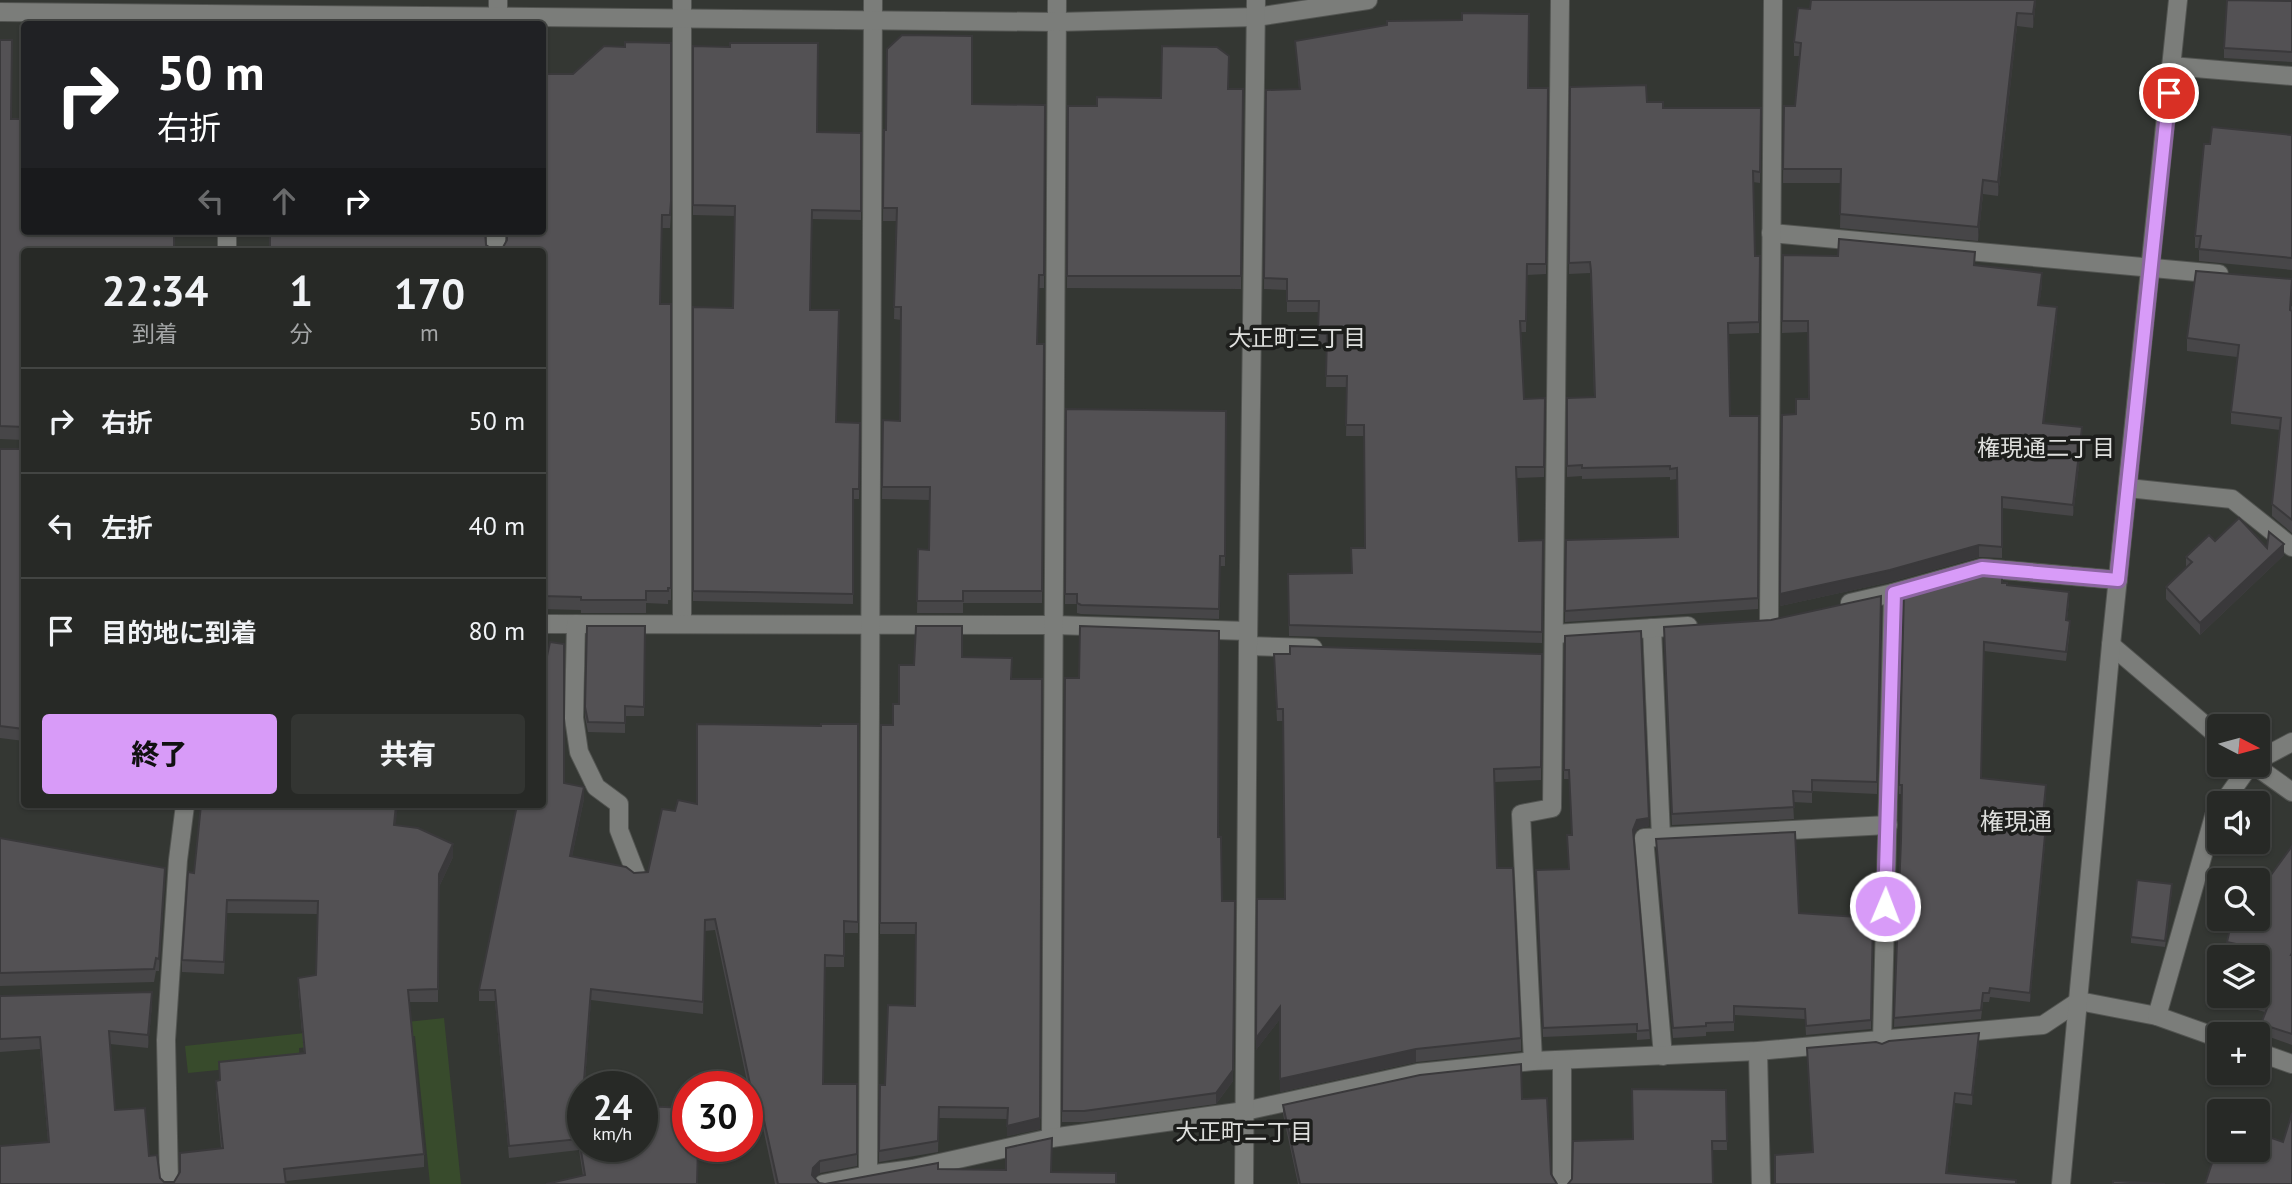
<!DOCTYPE html>
<html lang="ja">
<meta charset="utf-8">
<style>
:root{--surface:#272926;--page:#333532;--text:#f1f3f6;--muted:#a4a6a7;--line:#434543;--accent:#d89bf8}
body{margin:0;font-family:"PT Sans","Noto Sans JP",sans-serif;background:var(--page);color:var(--text);height:100vh;display:flex;flex-direction:column;font-size:26px;white-space:nowrap}
*{box-sizing:border-box;margin:0}
p{font-size:23px;color:var(--muted)}
.icon{flex:none;width:38px;height:38px;fill:none;stroke:currentColor;stroke-width:2;stroke-linecap:round;stroke-linejoin:round}
.map{position:relative;flex:1;overflow:hidden}
.details{position:absolute;left:21px;top:248px;width:525px;height:560px;display:flex;flex-direction:column;background:var(--surface);border-radius:7px;box-shadow:0 2px 5px #0004,0 0 0 2px var(--line)}
.details>*{flex:none}
.guide{position:absolute;left:21px;top:21px;width:525px;height:214px;border-radius:7px;box-shadow:0 2px 5px #0004,0 0 0 2px var(--line);background:#202124;color:#fff;overflow:hidden}
.needle{width:46px;rotate:96deg}
.fabs{position:absolute;left:2207px;top:714px;display:grid;gap:14px}
.fabs a{display:grid;place-items:center;width:63px;height:63px;border-radius:7px;background:var(--surface);box-shadow:0 2px 5px #0004,0 0 0 2px var(--line);font-size:35px}
.speed{position:absolute;left:567px;top:1071px;display:flex;gap:14px;font-size:35px;font-weight:700;text-align:center}
.speed>*{display:grid;place-content:center;width:91px;height:91px;border-radius:50%;background:var(--surface);box-shadow:0 2px 5px #0004,0 0 0 2px var(--line);line-height:1}
.speed small{font-size:18px;font-weight:400}
.speed .limit{border:10px solid #d22;background:#fff;color:#111}
.pin{position:absolute;display:grid;place-items:center;width:60px;height:60px;color:#fff;margin:-30px;border:4px solid #fff;border-radius:50%;box-shadow:0 2px 7px #0007}
.me{position:absolute;width:77px;margin:-38px;rotate:1deg;stroke-linejoin:round;filter:drop-shadow(0 0 5px #0008)}
.turn{display:flex;align-items:center;gap:24px;height:147px;padding:0 21px;font-size:32px}
.turn .icon{width:91px;height:91px;stroke-width:2.5}
.turn b{display:block;font-size:49px;line-height:60px}
.lanes{display:flex;align-items:center;height:66px;padding:0 21px;background:#0003;justify-content:center;gap:35px;direction:ltr}
.lanes .off{opacity:.35}
.eta{display:flex;justify-content:space-evenly;align-items:center;height:119px;text-align:center}
.eta b{font-size:42px;font-weight:800;line-height:49px}
.button{display:flex;gap:14px;margin-top:auto;padding:14px 21px}
.button a{flex:1;height:80px;border-radius:7px;background:var(--accent);color:#111;font-size:28px;font-weight:800;line-height:80px;text-align:center}
.button a+a{background:var(--page);color:var(--text)}
ul{padding:0;list-style:none}
li{display:flex;align-items:center;gap:21px;height:105px;padding:0 21px;border-top:2px solid var(--line)}
li div{flex:1}
li b{display:block;font-size:26px}
li em{font-style:normal}
.map>svg:first-child{display:block}
.green{fill:#384b2c}
.lines{fill:none;stroke-linecap:round;stroke-linejoin:round}
.service-casing{stroke:#525451;stroke-width:20}
.minor-casing{stroke:#525451;stroke-width:20}
.tertiary-casing{stroke:#525451;stroke-width:20}
.service{stroke:#7b7d7a;stroke-width:18}
.minor{stroke:#7b7d7a;stroke-width:18}
.tertiary{stroke:#7b7d7a;stroke-width:18}
.wall{fill:#474648}
.shaded-wall{fill:#3a393b}
.building{fill:#535154;stroke:#3a393b;stroke-width:2}
.route-casing{stroke:#8c65a1;stroke-width:18}
.route{stroke:#d89bf8;stroke-width:12}
.labels{text-anchor:middle;dominant-baseline:central;stroke-width:7;stroke-linejoin:round;paint-order:stroke}
.neighbourhood-label{font-size:23px;fill:#dedfdd;stroke:#1d1e1c}
.quarter-label{font-size:24px;fill:#dedfdd;stroke:#1d1e1c}
</style>
<div class="map">
<svg width="2292" height="1184" viewBox="0 0 2292 1184">
<rect width="100%" height="100%" fill="#343733"/>
<path class="green" d="M444,1018l17,166h-31l-15,-148 -116,12 1,14 -112,11 -3,-27z"/>
<g class="lines">
<g class="service-casing">
<g id="service">
<path d="M682,0v624"/>
<path d="M542,624l512,1 194,6"/>
<path d="M576,624l-2,94 5,34 17,35 23,17v26l17,44"/>
<path d="M1652,628l9,209 -17,1 19,218"/>
<path d="M1248,646l65,2"/>
<path d="M1661,837l227,-12"/>
<path d="M1051,1138l6,-1138"/>
<path d="M823,1184l45,-9"/>
</g>
</g>
<g class="minor-casing">
<g id="minor">
<path d="M873,0l-5,1175 45,-6 138,-31 194,-27 173,-38 115,-12 225,-10 285,-26 36,-24 78,15 62,22"/>
<path d="M498,24v-24"/>
<path d="M2171,66l121,10"/>
<path d="M1771,233l448,41"/>
<path d="M227,252v-21"/>
<path d="M496,252v-21"/>
<path d="M2128,488l104,11 60,48"/>
<path d="M1850,603l43,-10 89,-25 136,12"/>
<path d="M1769,620l4,-620"/>
<path d="M1554,634l134,-8"/>
<path d="M2111,645l108,92"/>
<path d="M2258,760l34,-18"/>
<path d="M2254,765l38,27"/>
<path d="M2223,803l27,-38"/>
<path d="M2157,1016l57,-200 5,-6"/>
<path d="M1882,1042l11,-449"/>
<path d="M1758,1051l3,133"/>
<path d="M2258,1052l34,12"/>
<path d="M1533,1061l-12,-247 31,-6 8,-808"/>
<path d="M169,1184l-3,-144 12,-180 7,-55"/>
<path d="M1562,1184v-124"/>
</g>
</g>
<g class="tertiary-casing">
<g id="tertiary">
<path d="M0,12l1057,10 199,-5 112,-17"/>
<path d="M1244,1184l4,-538 8,-646"/>
<path d="M2061,1184l50,-539 67,-645"/>
</g>
</g>
<use href="#service" class="service"/>
<use href="#minor" class="minor"/>
<use href="#tertiary" class="tertiary"/>
</g>
<g class="wall">
<path d="M1811,0h225l-3,28 -16,-2 -19,170 -15,-2 -5,47 -138,-13 1,-45h-58l1,-77h11l5,-50h-6v-14l16,-33z"/>
<path d="M2292,1v61l-68,-4v-10z"/>
<path d="M0,40l11,79 13,133v188l-24,-1z"/>
<path d="M1295,41l233,47h20l-2,186 -19,1 -1,57h-5l3,67 21,-1 -1,79 -28,1 3,63 24,-1 -1,103 -253,-7 -1,-62 64,-1 13,-25 -1,-112h-18l1,-49h-21l1,-42 -9,-1 1,-32h-32v-22l-23,-1 2,-199 33,-1z"/>
<path d="M693,46l124,86 44,1v87l-49,-1 -2,91 27,112 23,1 -1,76h-6v105l-160,-3v-294l40,1 2,-92 -42,-1z"/>
<path d="M1570,87l77,15 16,6h98l-1,75 -7,-1 2,74h5l-1,77 -30,1 1,82h29l-1,193 -193,13 1,-82 112,-3 -1,-58 -7,1v-3l-88,2v-3l-15,1v-79l27,-1 -3,-115 -1,-9 -21,1z"/>
<path d="M1228,89h15l-2,200 -174,-1 1,-182h29z"/>
<path d="M972,104l73,1 -1,183h-5l-2,56h7l-2,259h-79v10h-46l1,-64 11,1 1,-50 -48,-1 1,-79 17,1 1,-101 -7,-1 2,-98h-13l1,-91z"/>
<path d="M2292,135v135l-93,-9v-13h-4v-12l15,-92z"/>
<path d="M671,213l-1,15h-8l-2,76h11v296h-3v4l-22,-1v10h-65v-3l-39,-1v-357h-272l216,-7 9,6 7,-2 5,-8 -1,-10h36z"/>
<path d="M1783,255l55,1 137,9 67,19 -3,22 18,13 -13,104 38,16 -9,77 -71,-8v50l-23,-1 -89,25 -110,24 16,-192 13,-15 -1,-67 -26,1z"/>
<path d="M2292,306v227l-20,-17v-12l8,-74 -49,-6v-12l6,-55 -50,-6v-13z"/>
<path d="M1066,409l160,2 -1,155h-5l-1,53 -138,-5 -4,-1v-9h-12z"/>
<path d="M0,449h24v292l-24,-3z"/>
<path d="M2215,541l52,7 17,7 -84,80 -34,-36v-12l20,-19v-11z"/>
<path d="M2002,583l5,2 62,16 -2,19 3,10 -4,31 -82,-10 -3,127 65,16 -4,40 3,10 -15,158 -40,-5 -1,5h-6l-2,17 -87,8 7,-187 1,-46h-3v-9z"/>
<path d="M1881,596l-4,198 -65,-3v12l-19,-1 1,17 -122,6 -8,-187 107,-18z"/>
<path d="M587,626h58l-1,90h-19v17l-37,-1 -3,-15z"/>
<path d="M1565,636l84,190 -12,3 -4,9 17,201 -13,1v-7l-94,4 -7,-158 32,-10 4,-34 -3,-56h-5z"/>
<path d="M1542,654l-1,126 -47,2 3,86 24,170v13l-105,11 -136,30v-73l-24,31 29,-151 -2,-178h-6l-3,-55z"/>
<path d="M962,657l50,22 28,450 -33,7v-17l-68,-1 -1,34 -59,10 1,-77h5l30,-79 1,-72h-36l1,-209h12l21,-60z"/>
<path d="M1065,678l153,159 15,244 -17,23 -132,18h-22z"/>
<path d="M858,724v209h-14v34h-19l-2,117h34v82l-37,7 -6,5 5,5 6,1 113,-15 113,3 65,12h-341l-12,-56 -6,1 -42,-199 -10,1 -2,83 -112,-14 -6,81 -2,65 105,-38 -105,68 -4,-26 -70,8 -14,-157h-16v-11l85,-207 20,16 -12,57 62,17 14,-1 27,-61 22,-7 124,-78z"/>
<path d="M396,825l57,32 -14,30 -1,115h-29l15,152v13l-138,14 -286,3 48,-42 -8,-93 -40,3v-56l152,9 -4,43 -38,-4 5,66 34,46 11,22 4,4h10l47,-34 -5,-55v-12l3,-1v-18l85,-9 -6,-62v-13l18,-3 2,-61 -91,-1 -3,61 -42,-2v-12l12,-87z"/>
<path d="M0,838l165,43 -6,90h-3l-2,11 -154,4z"/>
<path d="M1656,839l143,74 74,5 -2,111 -65,6 -1,-16 -71,-4v16l-28,1v4l-33,2z"/>
<path d="M2292,846v199l-31,-11v-10l4,-12 -40,-11v-5h33l-25,-41 -6,-2v-11l36,-56z"/>
<path d="M2172,890l-7,57 -34,-4v-6z"/>
<path d="M1979,1042l-7,63 -17,-2 -8,70 -134,-21 -6,-104 75,-4z"/>
<path d="M1726,1090l1,60h-15l-79,-11z"/>
<path d="M1522,1099l29,75 6,10h-259l-15,-70v-9z"/>
</g>
<g class="shaded-wall">
<path d="M2035,0h1l-3,28v-14z"/>
<path d="M2017,13v13l-19,170v-14z"/>
<path d="M1983,180v14l-5,47v-14z"/>
<path d="M2042,273v11l-4,33v-12z"/>
<path d="M2057,307v12l-14,116v-12z"/>
<path d="M2082,427v12l-9,77v-11z"/>
<path d="M2284,544v11l-84,80v-12z"/>
<path d="M1979,545v12l-89,25 -110,24v-12z"/>
<path d="M1042,689l-2,440 -33,7v-10z"/>
<path d="M2046,785v9l-5,49v-9z"/>
<path d="M584,787v12l-14,68v-11z"/>
<path d="M396,805h2l-4,33v-13z"/>
<path d="M1649,818v8l-12,3 -4,10v-9l4,-10z"/>
<path d="M2045,835v9l-15,158v-9z"/>
<path d="M453,844v13l-14,30 -1,115 1,-128z"/>
<path d="M165,868v13l-6,90v-12z"/>
<path d="M1235,912l-2,169 -17,23v-11z"/>
<path d="M591,989v11l-7,87z"/>
<path d="M152,992v13l-4,43v-13z"/>
<path d="M1280,1007v12l-24,31v-12z"/>
<path d="M1979,1033v9l-7,63v-10z"/>
<path d="M1416,1049v13l-136,30v-13z"/>
<path d="M1955,1093v10l-9,79v-9z"/>
<path d="M763,1116v12l-6,1v-12z"/>
<path d="M820,1161v12l-7,7v-12z"/>
</g>
<g class="building">
<path d="M1811,0h224l-2,14 -16,-1 -19,169 -15,-2 -5,47 -138,-13 1,-45h-58l1,-63h11l6,-63 -7,-1 4,-34 12,1z"/>
<path d="M2227,0l65,1v51l-68,-4z"/>
<path d="M1462,13l67,1 -1,74h20l-2,176h-19l-1,57h-6l4,78 21,-1 -1,69h-28l3,74 24,-1 -1,92 -253,-7 -1,-51 64,-1 -1,-25h14l-1,-123h-18l1,-49h-21l1,-42 -9,-1 1,-32h-32v-22l-23,-1 2,-188 34,-1 -5,-48 92,-16v-4l75,-1z"/>
<path d="M902,35l70,1v68l73,1 -1,170h-5l-2,69h7l-2,247h-79v10h-46l1,-52 11,1 1,-63h-48l1,-67 17,1 1,-114h-7l3,-99h-14l1,-78h2l1,-81z"/>
<path d="M0,40h12l-1,79h13v112h150v21h-150v175l-24,-1z"/>
<path d="M625,42l46,1v158l-1,14h-8l-2,89h11v284h-3v3h-22v9h-65v-3l-39,-1v-344h-272v-21h215l1,14 9,6 7,-2 5,-9v-9h35v-157h31l31,-28 21,1z"/>
<path d="M730,43h88l-1,89 44,1v78l-49,-1 -2,100h29l-3,112 24,1 -1,66h-6v105l-160,-3v-284l40,1 2,-102 -42,-1v-159l37,1z"/>
<path d="M1162,46l55,1 12,9 -1,33h15l-2,187h-174l1,-170h29v-9l64,1z"/>
<path d="M1646,85l1,17h16v6h98l-1,64 -7,-1 2,85h5l-1,66 -31,1 2,93h29l-1,182 -193,13 1,-71 112,-3 -1,-69 -7,1v-3l-88,2v-3l-15,1v-68l28,-1 -4,-126 -1,-9 -21,1 1,-176z"/>
<path d="M2212,127l80,8v123l-93,-9 2,-13h-6l9,-92h6z"/>
<path d="M1839,239l136,13 -1,13 68,8 -4,32 19,2 -14,116 39,4 -9,78 -71,-8v50l-23,-2 -89,25 -110,24 2,-179 14,-1v-15h13l-1,-78h-26l1,-66 55,1z"/>
<path d="M2196,271l96,8 -2,31 2,1v209l-20,-16 9,-86 -50,-6 8,-67 -52,-7z"/>
<path d="M1066,409l160,2 -1,145h-5l-1,53 -138,-4 -4,-2v-9h-12z"/>
<path d="M0,449h24v280l-24,-3z"/>
<path d="M2239,518l28,30 2,-16 15,12 -84,79 -34,-36 26,-25 -6,-5 23,-22 6,6z"/>
<path d="M1983,571l19,1v11h5v2l62,7 -3,28 4,1 -4,31 -82,-10 -3,136 65,7 -5,49 4,1 -15,158 -40,-5 -1,5h-6l-2,17 -87,8 7,-178 1,-55h-3l5,-192z"/>
<path d="M1881,596l-4,186 -65,-2v12l-19,-1 1,16 -122,7 -8,-187 107,-7z"/>
<path d="M587,626h58l-1,81 -19,-1v17l-37,-1 -3,-15z"/>
<path d="M916,626h46v31l50,1 -1,21h31l-2,439 -33,8 1,-18 -69,-1 -1,34 -59,10 1,-66h5l3,-80 27,1 1,-83h-36l1,-198h12v-21h6v-39h15z"/>
<path d="M1080,626l139,5 -1,206h3l1,64h13l-2,169 -17,23 -132,18h-22l3,-433h14z"/>
<path d="M1641,631l8,187 -12,2 -4,10 17,200 -13,1v-7l-94,4 -7,-158 33,-1 -2,-34h5l-3,-65h-5l1,-134z"/>
<path d="M550,642l14,2v139l20,4 -14,69 56,11 8,6 14,-1 14,-63 13,2 3,-11 19,4v-80l124,2v-2h37v198l-14,-1v35l-19,-1 -2,129h34v70l-37,7 -7,7 -1,7 7,8 6,1 113,-21v6l68,1v-22l46,-10 -1,34 65,1v11h-338l-15,-68 -6,1 -42,-198 -10,1 -2,82 -112,-13 -7,92 34,-3 1,9h-36v59h59v-40l46,2v38h10l-1,38h-151l39,-9 -6,-36 -70,7 -14,-156h-16l38,-185h25v-126z"/>
<path d="M1290,646l252,8 -1,113 -47,2 3,99h16l8,170 -105,11 -136,30v-72l-24,31 1,-139h28l-2,-190h-6l-3,-55h16z"/>
<path d="M201,805h195l-2,20 24,3 35,16 -14,30 -1,115 -30,1 16,164 -140,15 2,15h-286v-38l49,-4 -9,-105 -40,2v-43l152,-4 -4,43 -39,-4 6,79 30,-2 4,48 8,-1 3,23 4,4h10l6,-10v-19l43,-5 -7,-67 4,-1 -1,-18 86,-9 -7,-75 18,-3 2,-74 -91,-1 -3,62 -42,-2 6,-88 6,1z"/>
<path d="M1795,832l4,81 74,5 -2,102 -65,6 -1,-17 -71,-3v16l-28,1v3l-33,2 -17,-189z"/>
<path d="M0,838l165,30 -6,91 -3,-1 -2,11 -154,4z"/>
<path d="M2292,846v107l-1,2h1v79l-31,-10 8,-21 -25,-7h14v-39h-25l3,-13 -9,-2 5,-23h26v-34l5,1z"/>
<path d="M2137,880l35,4 -7,57 -34,-4z"/>
<path d="M1979,1033l-7,62 -17,-2 -9,80 70,7v4h-241v-29l38,-3 -6,-104 69,-6 6,2 7,-3z"/>
<path d="M1521,1064l1,35 25,-1 4,76 6,10h-257l-17,-79 137,-30z"/>
<path d="M1632,1089l94,1 1,51h-15l1,43h-145l4,-5 1,-38 60,-2z"/>
<path d="M2292,1113v71h-87l12,-36h2v2h18l27,3 5,-16 14,5z"/>
<path d="M2113,1181l52,3h-52z"/>
</g>
<g class="lines">
<g class="route-casing">
<path id="route" d="M1885,906l9,-313 88,-25 136,12 51,-487"/>
</g>
<use href="#route" class="route"/>
</g>
<g class="labels">
<g class="neighbourhood-label">
<text x="1297" y="337">大正町三丁目</text>
<text x="2046" y="447">権現通二丁目</text>
<text x="1244" y="1131">大正町二丁目</text>
</g>
<g class="quarter-label">
<text x="2016" y="821">権現通</text>
</g>
</g>
</svg>
<div class="fabs">
<a><svg class="needle" viewBox="-14 -14 28 28"><path d="M0-13l5 13h-10z" fill="#e53935"/><path d="M0 13l5-13h-10z" fill="#a4a6a7"/></svg></a>
<a><svg class="icon" aria-label="sound" viewBox="0 0 24 24"><path d="M4 9h4l5-4v14l-5-4H4zM17 9q2 3 0 6"/></svg></a>
<a><svg class="icon" aria-label="search" viewBox="0 0 24 24"><circle cx="10" cy="10" r="6"/><path d="M15 15l6 6"/></svg></a>
<a><svg class="icon" aria-label="layers" viewBox="0 0 24 24"><path d="M12 4l9 5-9 5-9-5zM3 14l9 5 9-5"/></svg></a>
<a>+</a>
<a>−</a>
</div>
<div class="speed"><div>24<small>km/h</small></div><div class="limit">30</div></div>
<div class="pin" style="left:2169px;top:93px;background:#d93025"><svg class="icon" aria-label="arrive" viewBox="0 0 24 24"><path d="M6 21V4h12l-3 4 3 4H6"/></svg></div>
<svg class="me" style="left:1885px;top:906px" viewBox="-20 -20 40 40"><circle r="17" fill="#d89bf8" stroke="#fff" stroke-width="3"/><path d="M0-11L8 9 0 5-8 9z" fill="#fff"/></svg>
<div class="guide">
<div class="turn"><svg class="icon" aria-label="right" viewBox="0 0 24 24"><path d="M7 20v-9h11M14 6l5 5-5 5"/></svg><div><b>50 m</b>右折</div></div>
<div class="lanes"><svg class="icon off" aria-label="left" viewBox="0 0 24 24"><path d="M17 20v-9H6M10 6l-5 5 5 5"/></svg><svg class="icon off" aria-label="ahead" viewBox="0 0 24 24"><path d="M12 20V5M6 11l6-6 6 6"/></svg><svg class="icon" aria-label="right" viewBox="0 0 24 24"><path d="M7 20v-9h11M14 6l5 5-5 5"/></svg></div>
</div>
<section class="details">
<div class="eta">
<div><b>22:34</b><p>到着</p></div>
<div><b>1</b><p>分</p></div>
<div><b>170</b><p>m</p></div>
</div>
<ul>
<li><svg class="icon" aria-label="right" viewBox="0 0 24 24"><path d="M7 20v-9h11M14 6l5 5-5 5"/></svg><div><b>右折</b></div><em>50 m</em></li>
<li><svg class="icon" aria-label="left" viewBox="0 0 24 24"><path d="M17 20v-9H6M10 6l-5 5 5 5"/></svg><div><b>左折</b></div><em>40 m</em></li>
<li><svg class="icon" aria-label="arrive" viewBox="0 0 24 24"><path d="M6 21V4h12l-3 4 3 4H6"/></svg><div><b>目的地に到着</b></div><em>80 m</em></li>
</ul>
<div class="button"><a>終了</a><a>共有</a></div>
</section>
</div>
